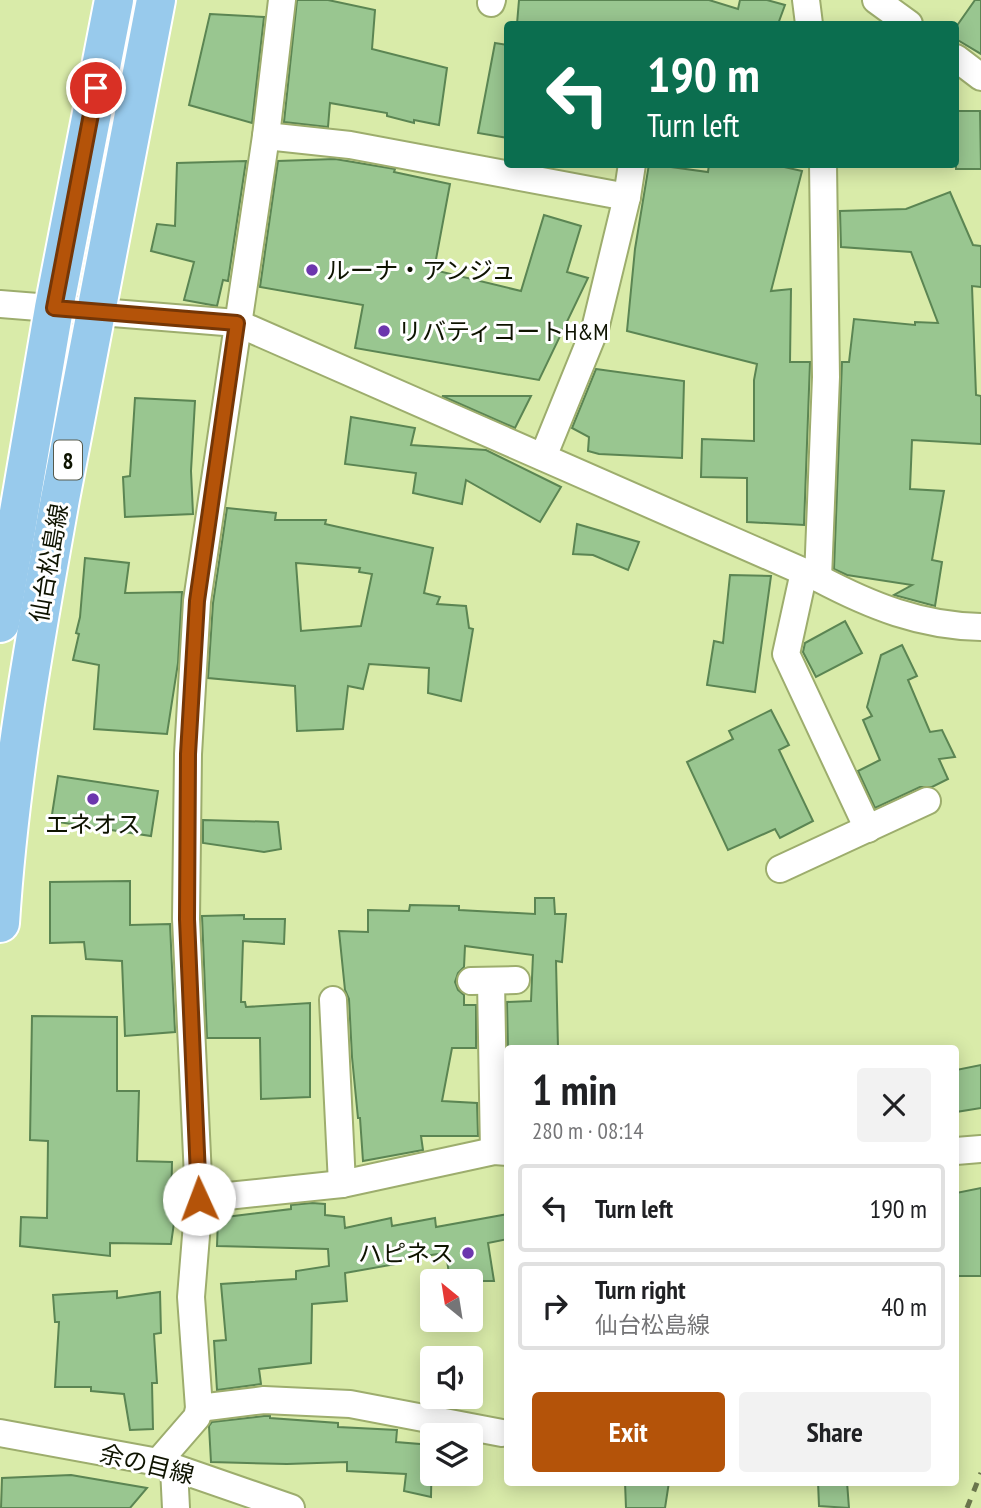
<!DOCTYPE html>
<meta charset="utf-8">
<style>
:root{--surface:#fff;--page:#f2f2f2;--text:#202124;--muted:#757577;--line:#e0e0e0;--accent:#b45309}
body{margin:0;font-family:"PT Sans Narrow","Noto Sans JP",sans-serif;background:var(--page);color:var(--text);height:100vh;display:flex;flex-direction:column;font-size:26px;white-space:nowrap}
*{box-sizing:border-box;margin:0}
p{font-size:23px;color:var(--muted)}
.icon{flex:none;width:38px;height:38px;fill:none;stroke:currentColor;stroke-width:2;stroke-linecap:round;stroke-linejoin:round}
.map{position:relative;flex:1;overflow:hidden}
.drawer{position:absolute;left:504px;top:1045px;width:455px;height:441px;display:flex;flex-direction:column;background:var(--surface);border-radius:7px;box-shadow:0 4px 18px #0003}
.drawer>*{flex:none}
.guide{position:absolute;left:504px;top:21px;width:455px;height:147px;border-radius:7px;box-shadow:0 4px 18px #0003;background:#0b6e4f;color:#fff;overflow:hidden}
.needle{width:46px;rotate:330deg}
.fabs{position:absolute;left:420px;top:1269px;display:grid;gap:14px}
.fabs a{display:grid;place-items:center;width:63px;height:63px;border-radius:7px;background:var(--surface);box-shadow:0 4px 18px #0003;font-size:35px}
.pin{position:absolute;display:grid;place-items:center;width:60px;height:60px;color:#fff;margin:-30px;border:4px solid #fff;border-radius:50%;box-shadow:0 2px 7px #0007}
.me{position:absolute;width:77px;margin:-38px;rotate:358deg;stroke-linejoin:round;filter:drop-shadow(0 0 5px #0008)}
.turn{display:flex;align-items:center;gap:24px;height:147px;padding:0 28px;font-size:32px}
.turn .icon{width:91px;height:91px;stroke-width:2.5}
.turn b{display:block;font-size:49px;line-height:60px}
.round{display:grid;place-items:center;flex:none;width:74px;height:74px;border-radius:7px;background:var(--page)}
.headline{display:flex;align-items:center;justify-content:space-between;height:119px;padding:0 28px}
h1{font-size:42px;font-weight:800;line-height:52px}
.primary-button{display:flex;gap:14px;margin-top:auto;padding:14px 28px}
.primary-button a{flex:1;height:80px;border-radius:7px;background:var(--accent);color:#fff;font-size:28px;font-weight:800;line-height:80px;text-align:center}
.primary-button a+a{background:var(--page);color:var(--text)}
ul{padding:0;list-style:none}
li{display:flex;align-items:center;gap:21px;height:88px;margin:0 14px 10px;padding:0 14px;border:4px solid var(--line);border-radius:7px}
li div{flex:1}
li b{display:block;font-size:26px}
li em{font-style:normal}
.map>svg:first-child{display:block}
.building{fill:#99c690;stroke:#5b8553;stroke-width:2;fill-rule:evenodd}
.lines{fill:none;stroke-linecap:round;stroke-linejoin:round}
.minor-casing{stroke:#9dad6d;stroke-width:30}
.primary-casing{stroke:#fff;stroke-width:42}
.minor{stroke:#fff;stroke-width:26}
.primary{stroke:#98caec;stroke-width:38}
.rail{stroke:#6a754c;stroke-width:5;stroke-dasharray:9 9;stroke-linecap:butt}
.route-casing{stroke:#753606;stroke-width:18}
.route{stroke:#b45309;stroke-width:12}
.poi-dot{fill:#6c36ad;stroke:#fff;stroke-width:2.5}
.labels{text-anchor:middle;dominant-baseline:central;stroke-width:6;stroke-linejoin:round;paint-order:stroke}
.shield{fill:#fff;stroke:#565a4c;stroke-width:2}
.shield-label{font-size:23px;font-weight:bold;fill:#0e1300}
.poi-label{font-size:24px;fill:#0e1300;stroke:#fff;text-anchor:start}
.street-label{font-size:24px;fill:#0e1300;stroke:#fff}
</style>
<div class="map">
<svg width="981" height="1508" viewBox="0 0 981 1508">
<rect width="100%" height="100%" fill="#d9eba9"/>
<g class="building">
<path d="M297,0h31l47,10 -3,39 75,19 -8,57 -25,-5v3l-27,-7v-3l-57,-10 -2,24 -44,-5z"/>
<path d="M519,0h190l29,9 2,-9h27l18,5 -7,19h-261z"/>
<path d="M975,0h6v54l-25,-15v-12z"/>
<path d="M210,14l54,3 -12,106 -63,-18z"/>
<path d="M495,43l13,2v93l-30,-5z"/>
<path d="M956,111h24l1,58h-25z"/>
<path d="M335,159l60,10 -1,3 56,12 -16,86 87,21 23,-76 37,11 -14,46 21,6 -49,102 -184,-32 8,-43 -103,-18 18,-126z"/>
<path d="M246,161l-18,120 -5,-1 -6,26 -33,-6 10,-38 -43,-11 6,-27 18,2 2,-63z"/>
<path d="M649,164l59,8 1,-8h62l31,7 -31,120 20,-2 -1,73h20l-6,163 -57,-3v-44l-46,-1 1,-38 52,2v-61l3,-16 -130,-33 8,-82z"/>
<path d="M950,192l23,53 8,1v41l-9,-1 4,109 5,1v48l-69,-4 -2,49 34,2 -12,69 10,2 -7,44 -41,-11 18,-10 -65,-10 -13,-6 8,-207h7l5,-43 61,6v-3l23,1 -27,-71 -70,-5 -1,-36 66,-2z"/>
<path d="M596,369l88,12 -2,77 -83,-4 -11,-3 1,-14 -17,-9z"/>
<path d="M442,396h89l-16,32z"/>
<path d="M135,398l60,3 -4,70 2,43 -68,3 -2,-40 7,-1z"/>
<path d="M351,417l64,11 -4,17 75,5 75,37 -21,35 -74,-42 -4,24 -49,-11 3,-20 -71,-9z"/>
<path d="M227,508l49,5 -1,7h51l-1,4 108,24 -9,45 16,4 -3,7 29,2 3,22 4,1 -12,72 -33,-8 1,-25 -60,-4 -6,25 -15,-3 -5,43 -46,2 -2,-45 -87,-8 5,-75zM296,563l64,5 -1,4 13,2 -11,52 -60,5z"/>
<path d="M577,524l62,18 -11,28 -35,-15 -20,-1z"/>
<path d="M85,558l44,5 -4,30 57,-1 -4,71 -11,71 -73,-5 5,-64 -26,-5 6,-26 -3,-1 4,-16z"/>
<path d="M730,575l41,1 -16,116 -48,-7 7,-44 9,2z"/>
<path d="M845,621l17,32 -46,24 -13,-25 2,-9z"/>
<path d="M902,645l15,31 -9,4 22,52 12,-2 13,27 -16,2 9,20 -16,8h-12l-45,21 -17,-37 22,-11 -17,-40 9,-4 -5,-9 14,-52z"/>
<path d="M771,710l18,35 -10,5 34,71 -33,17 -5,-9 -47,21 -41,-88 46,-23 -4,-8z"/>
<path d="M58,776l100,15 -7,45 -100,-15z"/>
<path d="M203,820l75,2 3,27 -17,3 -61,-9z"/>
<path d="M130,881v44l40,-1 5,108 -50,4 -3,-75 -36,-2 -2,-17 -34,1v-61z"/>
<path d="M535,898h19l1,16h11l-4,48 -6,-1 2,87h-50l-1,-46 24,-1 2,-46 -68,-9 -1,21 -6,6 -3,9 3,8 6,5v10h12v43h-24l-10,53 35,2 1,33h-57l2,14 -60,11 -3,-43h-2l-6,-61 -3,-58 -4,-9 -6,-59 29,1v-22l41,1 1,-6 49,1v4l76,4z"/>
<path d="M244,915v4h41l-1,25 -41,-3 -2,61h4l1,5 64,-4v94l-49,2 -1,-61h-53l-5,-122z"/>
<path d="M32,1016l85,1v74h22l-2,70 35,1 -1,54h4l-4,28 -61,-1v13l-90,-10 1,-29 26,1 1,-77 -18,-1z"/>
<path d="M981,1065v43l-25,4v-42z"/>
<path d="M981,1188v88h-25v-83z"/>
<path d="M312,1203l13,1v11l19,2 1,11 46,-10 1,8 43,-8 1,9 72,-13v25l-20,4 6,38h-44l-4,-28 -51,7 1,4 -51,9 2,28 -35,3 -1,59 -52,6 2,15 -44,6 -3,-49 12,-1 -5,-56 75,-5v-8l33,-5 -1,-17 -111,-3 1,-28 73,-9v-4z"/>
<path d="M117,1291v7l43,-6 1,41 -7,1 3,49h-5l1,46 -23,1 -6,-36 -33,-3v-4h-36l4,-65h-4l-2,-27z"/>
<path d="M264,1416h6v2l68,5v4l59,3 -1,12 36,3 -1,52 -27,-6 2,-17 -59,-3v-9l-60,2 -76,-2 -2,-36 3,-4z"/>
<path d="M71,1475l76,13 -17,20h-129l1,-30z"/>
<path d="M625,1482h44l-4,26h-39z"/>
<path d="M818,1482h29l2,26 -30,-2z"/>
</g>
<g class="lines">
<g class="minor-casing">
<g id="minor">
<path d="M806,0l3,24"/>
<path d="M876,0l33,24"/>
<path d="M491,3l1,-3"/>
<path d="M956,58l25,19"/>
<path d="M266,136l84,9 277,52"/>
<path d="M0,304l237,19 581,255c53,28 103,48 163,49"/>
<path d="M543,457l52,-128 32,-132 5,-33"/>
<path d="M804,572l-18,82 82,175"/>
<path d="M818,578l8,-201 -3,-213"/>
<path d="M780,869l147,-68"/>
<path d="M471,981l45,-1"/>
<path d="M491,981l3,170"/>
<path d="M333,1000l9,184"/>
<path d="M956,1151l25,-2"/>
<path d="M199,1199l143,-15 152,-33 14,1"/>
<path d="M199,1408l65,-8 86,4 152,29"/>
<path d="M0,1433l158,29 133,46"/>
<path d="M158,1462l39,-45 2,-9 -8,-111 8,-98 -13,-280 2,-165 9,-153 69,-465 16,-136"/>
<path d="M174,1468l2,40"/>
</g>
</g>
<g class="primary-casing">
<g id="primary">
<path d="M0,623l54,-315 60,-308"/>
<path d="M0,923c9,-142 35,-285 60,-424 31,-167 64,-333 96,-499"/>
</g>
</g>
<use href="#minor" class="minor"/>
<use href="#primary" class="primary"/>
<path class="rail" d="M967,1508l14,-35"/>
</g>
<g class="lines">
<g class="route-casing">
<path id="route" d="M96,88l-42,220 183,15 -40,278 -9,153 -1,165 12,280"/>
</g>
<use href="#route" class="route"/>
</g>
<g class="poi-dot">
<circle cx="312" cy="270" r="7"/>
<circle cx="384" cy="331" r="7"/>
<circle cx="93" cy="799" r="7"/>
<circle cx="468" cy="1253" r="7"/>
</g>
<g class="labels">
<rect class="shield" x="54" y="440.5" width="28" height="39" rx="5"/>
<g class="shield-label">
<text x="68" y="460">8</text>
</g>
<g class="poi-label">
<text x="326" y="270">ルーナ・アンジュ</text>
<text x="398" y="331">リバティコートH&amp;M</text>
<text x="93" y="824" text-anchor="middle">エネオス</text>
<text x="454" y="1253" text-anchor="end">ハピネス</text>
</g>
<g class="street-label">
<text transform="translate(49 563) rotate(-80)">仙台松島線</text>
<text transform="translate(147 1464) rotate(14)">余の目線</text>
</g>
</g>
</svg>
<div class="fabs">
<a><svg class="needle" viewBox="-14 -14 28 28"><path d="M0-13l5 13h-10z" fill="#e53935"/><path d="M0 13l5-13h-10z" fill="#757577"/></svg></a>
<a><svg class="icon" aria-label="sound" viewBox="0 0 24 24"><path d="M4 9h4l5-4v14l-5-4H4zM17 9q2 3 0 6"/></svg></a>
<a><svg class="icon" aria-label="layers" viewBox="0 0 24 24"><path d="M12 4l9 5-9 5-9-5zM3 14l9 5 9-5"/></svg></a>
</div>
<div class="pin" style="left:96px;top:88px;background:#d93025"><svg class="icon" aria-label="arrive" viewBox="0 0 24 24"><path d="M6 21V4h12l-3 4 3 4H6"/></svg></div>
<svg class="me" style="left:199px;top:1199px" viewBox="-20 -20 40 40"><circle r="19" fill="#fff"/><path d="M0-13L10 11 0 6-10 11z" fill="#b45309"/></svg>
<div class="guide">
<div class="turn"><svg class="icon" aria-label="left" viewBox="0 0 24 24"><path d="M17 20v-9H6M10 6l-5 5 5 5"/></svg><div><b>190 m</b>Turn left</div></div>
</div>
<section class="drawer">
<div class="headline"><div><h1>1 min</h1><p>280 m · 08:14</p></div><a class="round"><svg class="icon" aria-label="close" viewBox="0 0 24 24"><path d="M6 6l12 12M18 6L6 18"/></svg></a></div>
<ul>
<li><svg class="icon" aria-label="left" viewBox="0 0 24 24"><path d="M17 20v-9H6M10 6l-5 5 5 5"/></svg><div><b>Turn left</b></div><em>190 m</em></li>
<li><svg class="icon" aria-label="right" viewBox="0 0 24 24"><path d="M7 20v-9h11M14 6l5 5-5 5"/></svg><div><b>Turn right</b><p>仙台松島線</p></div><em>40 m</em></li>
</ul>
<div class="primary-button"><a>Exit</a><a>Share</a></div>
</section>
</div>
